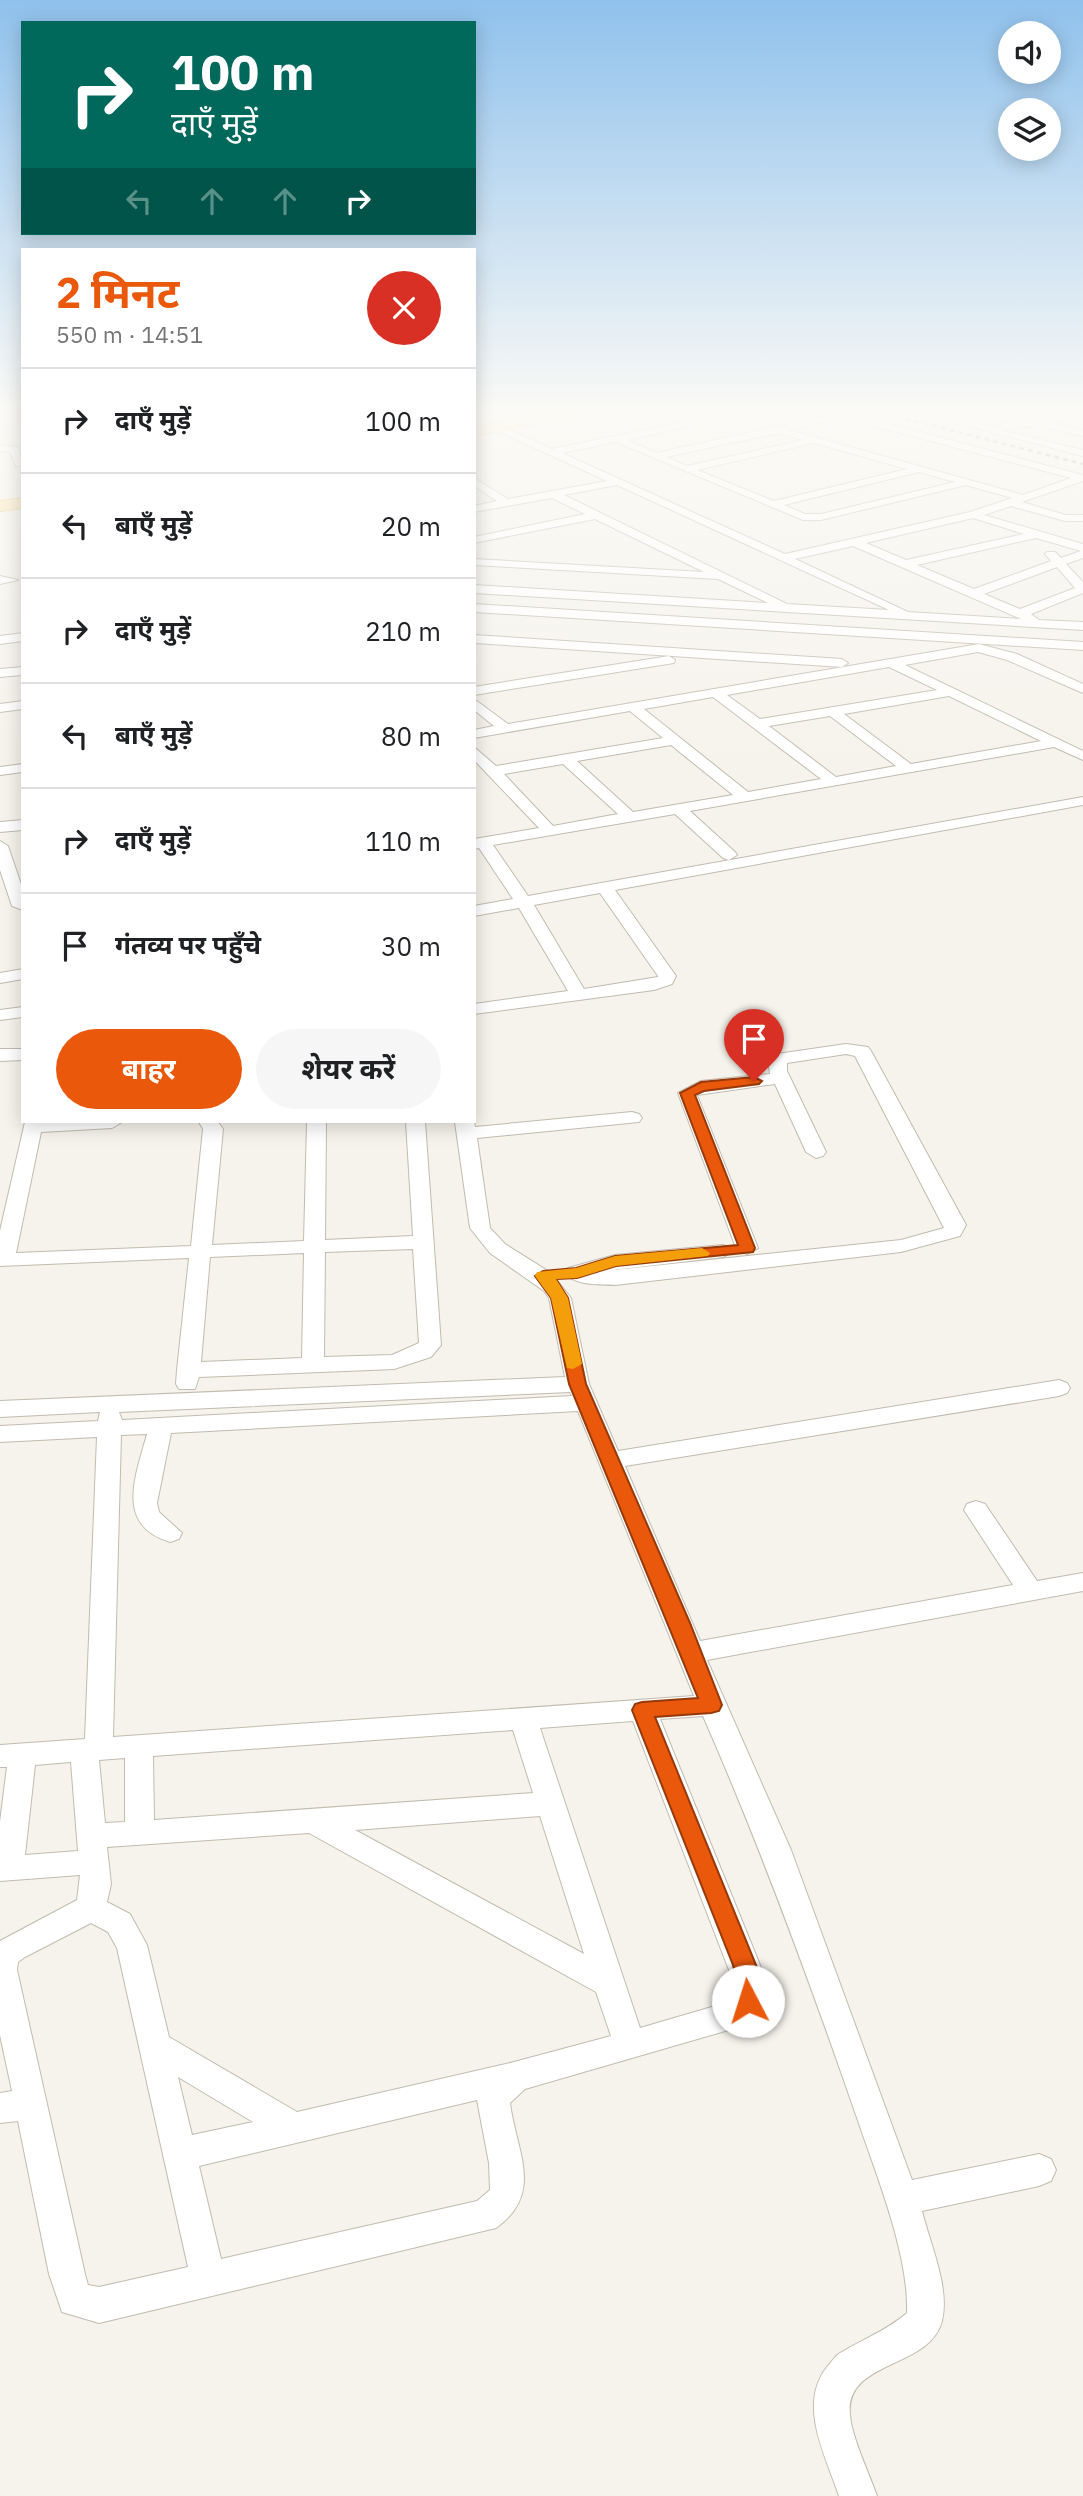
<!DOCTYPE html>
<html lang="hi">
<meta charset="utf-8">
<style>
:root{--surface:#fff;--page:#f6f6f6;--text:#202124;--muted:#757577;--line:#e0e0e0;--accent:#ea580c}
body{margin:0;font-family:"IBM Plex Sans","Noto Sans Devanagari",sans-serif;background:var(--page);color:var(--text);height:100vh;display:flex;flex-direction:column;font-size:26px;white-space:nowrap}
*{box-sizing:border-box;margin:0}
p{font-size:23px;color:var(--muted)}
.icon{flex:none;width:38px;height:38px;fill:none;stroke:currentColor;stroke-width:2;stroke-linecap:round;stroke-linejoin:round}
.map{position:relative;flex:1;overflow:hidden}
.side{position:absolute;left:21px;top:248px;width:455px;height:875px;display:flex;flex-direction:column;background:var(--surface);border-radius:0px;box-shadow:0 4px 18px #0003}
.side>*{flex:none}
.hud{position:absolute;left:21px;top:21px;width:455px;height:214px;border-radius:0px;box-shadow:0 4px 18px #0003;background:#00695c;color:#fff;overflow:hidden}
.controls{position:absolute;left:998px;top:21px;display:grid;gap:14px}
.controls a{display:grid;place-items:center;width:63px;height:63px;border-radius:50%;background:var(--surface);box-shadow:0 4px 18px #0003;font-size:35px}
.pin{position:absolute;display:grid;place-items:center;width:60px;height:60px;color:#fff;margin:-72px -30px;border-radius:50% 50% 50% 0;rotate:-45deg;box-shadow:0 0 7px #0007}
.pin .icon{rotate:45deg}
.me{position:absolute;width:77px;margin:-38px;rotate:355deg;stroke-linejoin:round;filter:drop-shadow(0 0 5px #0008)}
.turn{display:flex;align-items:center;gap:24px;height:147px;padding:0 35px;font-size:32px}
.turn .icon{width:91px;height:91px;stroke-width:2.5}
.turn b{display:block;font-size:49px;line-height:60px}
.lanes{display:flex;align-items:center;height:66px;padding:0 35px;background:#0003;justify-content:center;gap:35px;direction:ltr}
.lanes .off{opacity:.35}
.round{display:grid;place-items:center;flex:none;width:74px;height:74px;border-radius:37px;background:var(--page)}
.head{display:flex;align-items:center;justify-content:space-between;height:119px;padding:0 35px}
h1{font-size:42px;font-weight:700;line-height:52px;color:var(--accent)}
.cta{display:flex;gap:14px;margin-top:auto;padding:14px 35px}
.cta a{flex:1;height:80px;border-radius:42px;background:var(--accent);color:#fff;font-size:28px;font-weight:700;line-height:80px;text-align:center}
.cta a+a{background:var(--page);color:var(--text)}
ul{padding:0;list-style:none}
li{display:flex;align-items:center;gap:21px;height:105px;padding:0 35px;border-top:2px solid var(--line)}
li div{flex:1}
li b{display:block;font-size:26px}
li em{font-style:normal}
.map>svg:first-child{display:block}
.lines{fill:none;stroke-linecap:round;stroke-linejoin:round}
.street-casing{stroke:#c2bbae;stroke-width:2}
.primary-casing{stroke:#e6c16a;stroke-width:2}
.street{fill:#fff;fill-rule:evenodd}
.primary{fill:#ffe39c;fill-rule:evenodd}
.rail{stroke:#9a9a9a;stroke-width:2.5;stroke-dasharray:4.5 4.5;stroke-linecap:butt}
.route{fill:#ea580c;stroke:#983908;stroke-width:2}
.slow{fill:#f59e0b}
</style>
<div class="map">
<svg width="1083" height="2496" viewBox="0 0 1083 2496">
<rect width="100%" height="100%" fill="#f6f3ec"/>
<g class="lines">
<g class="street-casing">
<g id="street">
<path d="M732,412h18l-123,28 29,13 175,-38 -4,-3h16l240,63v6l-61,21 44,13h17v6h-18l-54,-15 -27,9 99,29v14l-17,6 17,18v11l-52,21 8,6 44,2v8l-609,-37v-8l294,18 -50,-24 -244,-14v-6l230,13 -109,-53 -121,24v-6l111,-23 -33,-16 -78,14v-6l23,-5 -23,-15v-8l34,21 99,-18 -114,-52v-4h6l53,24zM843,418l228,60 -48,17 -234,-65zM778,433l25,7 -116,26 -21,-9zM616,442l187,78h18l145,-35 46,13 -42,14 -185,42 -223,-101zM814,443l93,26 -133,32 -77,-31zM919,472l36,10 -134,32h-16l-21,-9zM617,485l272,125 -102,-6 -223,-109zM973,518l51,16 -118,26 -40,-17zM1036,538l45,13 -20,7 -6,-6h-8l-2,2 6,7 -77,28 -57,-24zM853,546l168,73 -113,-7 -113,-53zM1057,567l18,21 -55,21 -36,-15z"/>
<path d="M914,412h16l65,16 4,-4 84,-11v6l-31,4 31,7v6l-38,-9 -1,-3 -43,6 82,20v6z"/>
<path d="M0,445l18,2 5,19h-7l-6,-14 -10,-1z"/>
<path d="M0,576l18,4 -18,4z"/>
<path d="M474,604l609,38v8l-609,-38z"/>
<path d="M23,633v8l-23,3v-8z"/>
<path d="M474,635l368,24 6,4 -6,4 -368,-24z"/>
<path d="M979,644l38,10 66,30v9l-76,-33 -29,-8 -73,13 178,86v9l-29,-13 -364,64 45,41 2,3 -8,5 -6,-2 -48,-44 -182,31 35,51 555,-99v8l-468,85 61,86 -4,8 -18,6 -180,24v-10l94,-13 -49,-83 -45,8v-10l39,-7 -34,-51 -5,1v-10l65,-11 -65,-68v-13l22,19 167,-28 -33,-27 -156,27v-8l20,-4 -20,-16v-11l34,25zM889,667l48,23 -177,29 -33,-24zM949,696l92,45 -130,23 -67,-50zM713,697l108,82 -73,13 -104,-83zM830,716l66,50 -60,11 -67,-51zM671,745l62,50 -100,17 -56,-51zM563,764l55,50 -65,12 -49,-52zM600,893l58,83v1l-74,12 -50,-84z"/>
<path d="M669,656l6,4 -1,3 -200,32v-8z"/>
<path d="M23,667v8l-23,2v-8z"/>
<path d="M23,701v8l-23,3v-8z"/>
<path d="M23,764v8l-23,3v-8z"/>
<path d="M23,820v10l-23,2v-10z"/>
<path d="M0,841l8,5 15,44v20l-11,-4 -12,-36z"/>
<path d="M23,969v10l-23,4v-10z"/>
<path d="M23,1007v10l-23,3v-10z"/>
<path d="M846,1044l22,3 3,4 95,174 -6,11 -59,16 -286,33c-15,-1 -40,1 -50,-12l3,-5 47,-13 108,-10 11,6 -11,6 -118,14 296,-31 43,-12 -89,-172 -9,-2 -59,9v8l39,81 -3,4 -7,2 -10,-6 -31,-68 -78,11 61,153 -11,6 -11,-6 -58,-155 23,-12 69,-7 -2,-15 2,-4z"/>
<path d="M0,1049h23v11l-23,1z"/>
<path d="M632,1112l7,2 3,4 -3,4 -162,16 13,90 15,16 46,29 20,25 18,86 29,67 441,-71 8,3 3,5 -3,5 -8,3 -434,70 75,175 313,-56 -49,-75 3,-6 9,-3 9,3 52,77 46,-8v18l-376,69 84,190 121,330 127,-26 12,5 5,11 -5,11 -12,5 -117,25c8,33 28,76 20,110 -12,48 -98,39 -92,94 2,23 19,58 27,81h-38c-13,-40 -42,-91 -12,-129 5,-5 8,-12 15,-15 23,-14 44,-21 65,-39 2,-59 -31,-139 -50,-195 -47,-136 -96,-270 -154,-402l-43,3 100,246c9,29 3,53 -28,64l-207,60 -15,14c6,48 35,90 -14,125l-397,95 -37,-11 -13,-38 -31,-153 -18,2v-30l12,-2 -12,-56v-94l77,-41 3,-25 -80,6v-59l7,-55h-7v-22l85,-6 12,-302 -97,5v-16l98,-5 2,-9 -100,5v-16l565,-24 -16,-79 -5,-7 -54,-38 -20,-25 -15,-106 19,-1 1,6zM570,1392l2,4 -450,24 -3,-8zM578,1411l116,285 -581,41 8,-302 26,-1c-11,41 -33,91 23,108l9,-3 3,-6 -23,-21 -2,-9 14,-70zM633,1721l101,262 -1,11 -11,10 -82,24 -100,-300zM513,1730l20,63 -379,27 -1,-64zM125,1758v64l-20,1 -6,-63zM71,1762l7,89 -53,4 10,-90zM540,1816l44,138 -229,-124zM309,1833l287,159 15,44 -97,26 -217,50 -128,-75 -22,-92 -17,-31 -23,-12 4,-18 -4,-37zM91,1923l17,9 9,16 71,319 -89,20 -11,-2 -3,-11 -68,-304 1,-8 7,-5zM178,2077l75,45 -61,13zM477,2100l12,63 1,27 -13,11 -256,58 -22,-93z"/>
<path d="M25,1122h97l-10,6 -71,4 -25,121 175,-7 12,-117 -4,-7h19l5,7 -11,116 92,-4 3,-119h19l-1,118 88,-4 -7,-114h19l16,223 -10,12 -37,12 -195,8 -4,12h-16l-3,-5 1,-14 12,-112 -189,8v-35zM413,1249l6,94 -27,12 -68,2 1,-105zM304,1253l-2,105 -101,4 9,-105z"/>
</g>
</g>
<g class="primary-casing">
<g id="primary">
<path d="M550,412h31l-8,5 -99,19v-10z"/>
<path d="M23,498v10l-23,3v-10z"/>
</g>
</g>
<use href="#street" class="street"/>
<use href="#primary" class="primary"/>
<path class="rail" d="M880,412l203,52"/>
</g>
<linearGradient id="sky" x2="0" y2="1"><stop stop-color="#8fc1ec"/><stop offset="0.54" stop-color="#fbfaf6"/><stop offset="1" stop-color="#fbfaf6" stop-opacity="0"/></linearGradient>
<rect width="1083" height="761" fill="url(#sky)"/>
<path class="route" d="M754,1077l8,4 -3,3 -55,7 -9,4 60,153 -2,4 -137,14 -39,12 -21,1 12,19 18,86 104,239 32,82 -3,6 -8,2 -56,4 101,248c5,16 7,28 0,43l-8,4 -9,-4c-5,-12 -2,-29 -6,-43l-101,-255 3,-6 7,-2 56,-4 -129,-314 -18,-86 -16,-22 8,-5 33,-3 39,-12 123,-11 -58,-152 21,-11z"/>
<path class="slow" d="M702,1248l8,5 -2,3 -92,10 -39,12 -21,1 12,19 14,66 -9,5 -6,-1 -16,-70 -16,-22 2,-4 39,-4 39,-12z"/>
</svg>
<div class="controls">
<a><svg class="icon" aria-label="sound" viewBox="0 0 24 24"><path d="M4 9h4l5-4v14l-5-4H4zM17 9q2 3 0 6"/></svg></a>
<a><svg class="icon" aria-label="layers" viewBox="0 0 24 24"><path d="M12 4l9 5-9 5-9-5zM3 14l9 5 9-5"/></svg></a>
</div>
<div class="pin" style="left:754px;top:1081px;background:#d93025"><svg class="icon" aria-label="arrive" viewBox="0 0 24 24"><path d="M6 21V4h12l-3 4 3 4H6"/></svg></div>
<svg class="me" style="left:748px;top:2001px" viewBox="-20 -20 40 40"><circle r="19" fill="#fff"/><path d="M0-13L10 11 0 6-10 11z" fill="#ea580c"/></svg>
<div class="hud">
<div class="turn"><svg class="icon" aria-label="right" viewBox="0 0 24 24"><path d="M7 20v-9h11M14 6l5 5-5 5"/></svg><div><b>100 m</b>दाएँ मुड़ें</div></div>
<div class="lanes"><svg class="icon off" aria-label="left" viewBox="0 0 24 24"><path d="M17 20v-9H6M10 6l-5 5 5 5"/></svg><svg class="icon off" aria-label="ahead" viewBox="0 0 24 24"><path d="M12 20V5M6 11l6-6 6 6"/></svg><svg class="icon off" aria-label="ahead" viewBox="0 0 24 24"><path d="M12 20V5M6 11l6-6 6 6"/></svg><svg class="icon" aria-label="right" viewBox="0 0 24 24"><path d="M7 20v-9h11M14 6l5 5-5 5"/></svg></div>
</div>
<section class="side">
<div class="head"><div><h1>2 मिनट</h1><p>550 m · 14:51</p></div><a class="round" style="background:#d93025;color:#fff"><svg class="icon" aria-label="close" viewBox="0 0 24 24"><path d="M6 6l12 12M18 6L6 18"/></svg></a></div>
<ul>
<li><svg class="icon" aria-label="right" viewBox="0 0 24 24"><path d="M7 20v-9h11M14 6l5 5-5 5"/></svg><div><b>दाएँ मुड़ें</b></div><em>100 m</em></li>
<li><svg class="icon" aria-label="left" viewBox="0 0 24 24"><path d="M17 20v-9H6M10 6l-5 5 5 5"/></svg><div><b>बाएँ मुड़ें</b></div><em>20 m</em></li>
<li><svg class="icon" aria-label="right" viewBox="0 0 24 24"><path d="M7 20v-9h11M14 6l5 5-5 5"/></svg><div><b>दाएँ मुड़ें</b></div><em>210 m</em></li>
<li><svg class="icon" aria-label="left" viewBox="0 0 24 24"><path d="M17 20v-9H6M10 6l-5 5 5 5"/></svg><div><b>बाएँ मुड़ें</b></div><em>80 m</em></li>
<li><svg class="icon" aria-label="right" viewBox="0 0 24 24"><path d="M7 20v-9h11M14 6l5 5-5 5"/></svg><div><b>दाएँ मुड़ें</b></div><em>110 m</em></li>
<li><svg class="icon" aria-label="arrive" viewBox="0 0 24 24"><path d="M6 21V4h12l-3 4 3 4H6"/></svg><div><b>गंतव्य पर पहुँचे</b></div><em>30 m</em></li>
</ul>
<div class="cta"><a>बाहर</a><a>शेयर करें</a></div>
</section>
</div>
